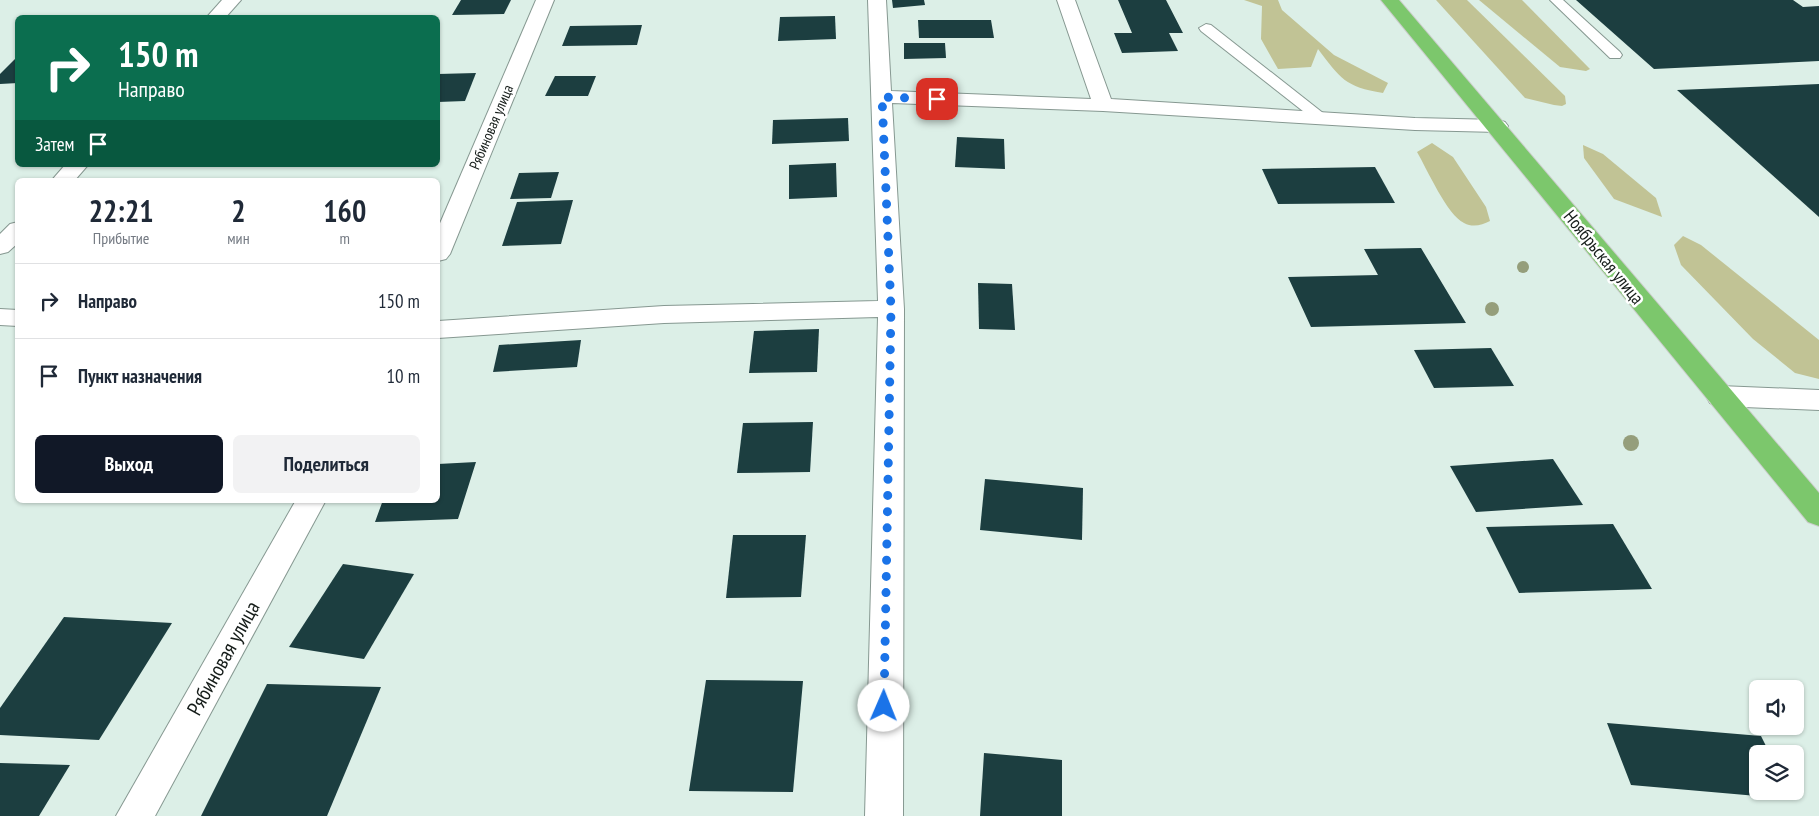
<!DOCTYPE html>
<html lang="ru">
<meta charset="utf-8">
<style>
:root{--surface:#fff;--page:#f2f2f3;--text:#1f2937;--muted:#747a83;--line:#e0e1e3;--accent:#111827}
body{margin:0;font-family:"PT Sans Narrow",sans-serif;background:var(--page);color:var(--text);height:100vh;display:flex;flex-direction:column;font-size:19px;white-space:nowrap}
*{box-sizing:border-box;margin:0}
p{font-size:16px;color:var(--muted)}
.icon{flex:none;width:28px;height:28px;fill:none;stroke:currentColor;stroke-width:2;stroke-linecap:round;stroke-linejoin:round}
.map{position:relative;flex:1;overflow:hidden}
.sheet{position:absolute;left:15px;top:178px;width:425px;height:325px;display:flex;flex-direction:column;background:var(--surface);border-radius:8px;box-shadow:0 1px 4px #0004}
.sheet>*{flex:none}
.top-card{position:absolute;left:15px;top:15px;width:425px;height:152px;border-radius:8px;box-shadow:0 1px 4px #0004;background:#0b6e4f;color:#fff;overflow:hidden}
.fabs{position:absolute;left:1749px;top:680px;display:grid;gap:10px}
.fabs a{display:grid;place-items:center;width:55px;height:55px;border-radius:8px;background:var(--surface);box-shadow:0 1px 4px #0004;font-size:25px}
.pin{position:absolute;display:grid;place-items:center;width:42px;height:42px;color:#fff;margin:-21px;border-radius:10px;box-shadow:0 2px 8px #0006}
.me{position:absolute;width:55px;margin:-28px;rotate:1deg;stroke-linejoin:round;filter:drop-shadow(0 0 4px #0008)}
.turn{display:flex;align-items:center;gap:18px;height:105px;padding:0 20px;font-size:22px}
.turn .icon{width:65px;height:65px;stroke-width:2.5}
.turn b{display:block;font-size:35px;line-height:42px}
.then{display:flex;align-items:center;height:48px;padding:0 20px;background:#0003;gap:10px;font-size:19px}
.eta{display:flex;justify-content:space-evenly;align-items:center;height:85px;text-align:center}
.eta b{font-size:30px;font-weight:600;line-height:35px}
.primary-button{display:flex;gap:10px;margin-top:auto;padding:10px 20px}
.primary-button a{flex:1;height:58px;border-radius:8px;background:var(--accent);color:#fff;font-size:20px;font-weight:600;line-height:58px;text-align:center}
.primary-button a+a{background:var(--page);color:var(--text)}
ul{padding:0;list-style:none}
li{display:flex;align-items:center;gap:15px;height:75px;padding:0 20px;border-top:1px solid var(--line)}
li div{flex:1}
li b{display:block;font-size:19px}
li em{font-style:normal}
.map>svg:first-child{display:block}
.green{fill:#c1c395}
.building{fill:#1c3e40}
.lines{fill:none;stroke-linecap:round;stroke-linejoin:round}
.service-casing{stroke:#869891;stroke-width:2}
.minor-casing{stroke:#869891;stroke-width:2}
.trunk-casing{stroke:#cccdcc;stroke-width:2}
.service{fill:#fff;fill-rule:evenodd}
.minor{fill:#fff;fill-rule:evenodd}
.trunk{fill:#7cc76c;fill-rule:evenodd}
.tree{fill:#959e7b}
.route{stroke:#1a73e8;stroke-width:9;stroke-dasharray:0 16.2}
.labels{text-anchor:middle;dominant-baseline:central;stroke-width:5;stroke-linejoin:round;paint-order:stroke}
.far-street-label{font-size:15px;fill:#151c19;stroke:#fff}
.street-label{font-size:18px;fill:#151c19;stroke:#fff}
.near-street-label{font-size:21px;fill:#151c19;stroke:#fff}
</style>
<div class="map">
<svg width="1819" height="816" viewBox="0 0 1819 816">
<rect width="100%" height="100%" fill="#dcefe7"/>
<g class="green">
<path d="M1244,0h34l4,10 52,45 54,28 -5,10c-38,-6 -43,-15 -65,-44l-7,18 -33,2 -17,-30 1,-33z"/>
<path d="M1436,0h31l98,96 1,8 -4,2 -8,-1 -29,-7z"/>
<path d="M1479,0h43l68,69 -4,2 -26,-4z"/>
<path d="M1432,143l21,14 33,50 4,14c-8,4 -17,7 -26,2 -17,-8 -37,-54 -47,-71z"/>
<path d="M1583,145l20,9 53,44 6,19 -48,-18 -30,-41z"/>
<path d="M1683,236l18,9 118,95v39l-24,-6 -42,-34 -72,-74 -7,-20z"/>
</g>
<g class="building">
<path d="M461,0h50l-7,14 -52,1z"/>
<path d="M892,0h32l1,5 -32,3z"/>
<path d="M1118,0h48l17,33h-14l9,18 -56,2 -8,-20h18z"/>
<path d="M1576,0h217l10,7 16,-1v55l-165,8z"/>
<path d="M835,16l1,23 -58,2 2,-24z"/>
<path d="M918,20h73l3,18h-75z"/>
<path d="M642,25l-5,20 -75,1 8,-20z"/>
<path d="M904,43h41l1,15 -42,1z"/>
<path d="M18,56v27l-18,1v-10z"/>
<path d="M476,73l-11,28 -27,1v-28z"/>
<path d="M555,76h41l-8,20h-43z"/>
<path d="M1819,84v133l-142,-127z"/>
<path d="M848,118l1,23 -77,3 1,-24z"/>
<path d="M957,137l47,2 1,30 -50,-2z"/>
<path d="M836,163l1,34 -48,2v-34z"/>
<path d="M1375,167l20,36 -117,1 -16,-35z"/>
<path d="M559,172l-8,26 -41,1 9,-26z"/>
<path d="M573,200l-12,44 -59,2 15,-44z"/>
<path d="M1421,248l45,75 -155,4 -23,-50 90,-2 -14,-26z"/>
<path d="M978,283l34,1 3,46 -36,-1z"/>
<path d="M819,329l-2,43 -68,1 5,-42z"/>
<path d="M581,340l-4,27 -84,5 6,-27z"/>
<path d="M1491,348l23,38 -80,2 -20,-38z"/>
<path d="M813,422l-3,50 -73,1 6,-50z"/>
<path d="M1553,459l30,46 -107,7 -26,-46z"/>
<path d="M476,462l-18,57 -83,3 8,-22h55v-36z"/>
<path d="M985,479l98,9 -1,52 -102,-10z"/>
<path d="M1613,524l39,65 -133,4 -33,-66z"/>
<path d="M733,535h73l-5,62 -75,1z"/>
<path d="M343,564l71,10 -50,85 -75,-12z"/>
<path d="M64,617l108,6 -73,117 -99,-5v-27z"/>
<path d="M706,680l97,1 -10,111 -104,-1z"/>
<path d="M267,684l114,3 -54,129h-126z"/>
<path d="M1607,723l154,13 9,18h-12v37h30l4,8 -161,-14z"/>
<path d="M984,753l78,7v56h-82z"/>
<path d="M0,763l70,2 -31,51h-39z"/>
</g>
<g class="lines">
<g class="service-casing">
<g id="service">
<path d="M1550,0h13l57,52 2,3 -2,3h-10z"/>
<path d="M1206,24l5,1 112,88 2,3 -2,3h-10l-112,-88 -2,-3z"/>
</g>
</g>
<g class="minor-casing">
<g id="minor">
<path d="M222,0h19l-16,18h-19z"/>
<path d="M536,0h18l-104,254 -4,5 -8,2v-33z"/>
<path d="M868,0h18l5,91 200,8 -34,-99h18l36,99 304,19 83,2 7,2 3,4 -3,4 -7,2 -83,-2 -312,-19 -211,-8 12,206 -1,507h-38l13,-499 -214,6 -226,15v-17l226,-15 214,-5z"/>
<path d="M65,165h23l-13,15h-23z"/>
<path d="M18,222v21l-10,9 -8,2v-20l10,-10z"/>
<path d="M0,309l18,1v16l-18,-1z"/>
<path d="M1720,386l99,4v20l-99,-4 -10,-3 -4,-7 4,-7z"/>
<path d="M296,500h30l-171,316h-39z"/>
</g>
</g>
<g class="trunk-casing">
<path id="trunk" d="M1381,0h18l420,493v33l-11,-4z"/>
</g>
<use href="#service" class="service"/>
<use href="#minor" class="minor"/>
<use href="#trunk" class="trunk"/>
</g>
<g class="tree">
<circle cx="1523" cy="267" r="6"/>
<circle cx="1492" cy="309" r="7"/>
<circle cx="1631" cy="443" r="8"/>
</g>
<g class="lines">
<path class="route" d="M884,706l7,-397 -9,-212 55,2"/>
</g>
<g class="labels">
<g class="far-street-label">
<text transform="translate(491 127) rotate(-67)">Рябиновая улица</text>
</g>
<g class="street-label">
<text transform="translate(1604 257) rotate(51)">Ноябрьская улица</text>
</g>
<g class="near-street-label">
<text transform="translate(223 658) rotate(-61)">Рябиновая улица</text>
</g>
</g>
</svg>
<div class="fabs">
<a><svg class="icon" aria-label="sound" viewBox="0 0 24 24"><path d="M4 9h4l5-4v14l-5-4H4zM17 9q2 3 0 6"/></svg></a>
<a><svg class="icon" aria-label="layers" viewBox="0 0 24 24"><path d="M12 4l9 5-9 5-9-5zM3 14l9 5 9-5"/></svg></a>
</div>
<div class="pin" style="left:937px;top:99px;background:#d93025"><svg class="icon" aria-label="arrive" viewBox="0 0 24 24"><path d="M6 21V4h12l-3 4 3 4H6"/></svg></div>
<svg class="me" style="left:884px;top:706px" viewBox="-20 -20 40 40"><circle r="19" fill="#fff"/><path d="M0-13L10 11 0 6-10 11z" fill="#1a73e8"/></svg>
<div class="top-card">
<div class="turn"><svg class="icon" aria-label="right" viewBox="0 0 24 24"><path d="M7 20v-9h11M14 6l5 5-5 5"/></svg><div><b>150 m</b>Направо</div></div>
<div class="then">Затем<svg class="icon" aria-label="arrive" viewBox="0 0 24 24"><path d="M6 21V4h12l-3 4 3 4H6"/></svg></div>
</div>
<section class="sheet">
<div class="eta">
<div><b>22:21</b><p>Прибытие</p></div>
<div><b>2</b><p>мин</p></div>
<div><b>160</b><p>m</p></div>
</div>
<ul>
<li><svg class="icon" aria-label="right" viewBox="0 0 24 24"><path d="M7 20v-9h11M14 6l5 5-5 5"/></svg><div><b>Направо</b></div><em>150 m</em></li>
<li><svg class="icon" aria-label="arrive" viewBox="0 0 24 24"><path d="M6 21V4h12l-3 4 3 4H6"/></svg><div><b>Пункт назначения</b></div><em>10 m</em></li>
</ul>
<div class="primary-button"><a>Выход</a><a>Поделиться</a></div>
</section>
</div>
